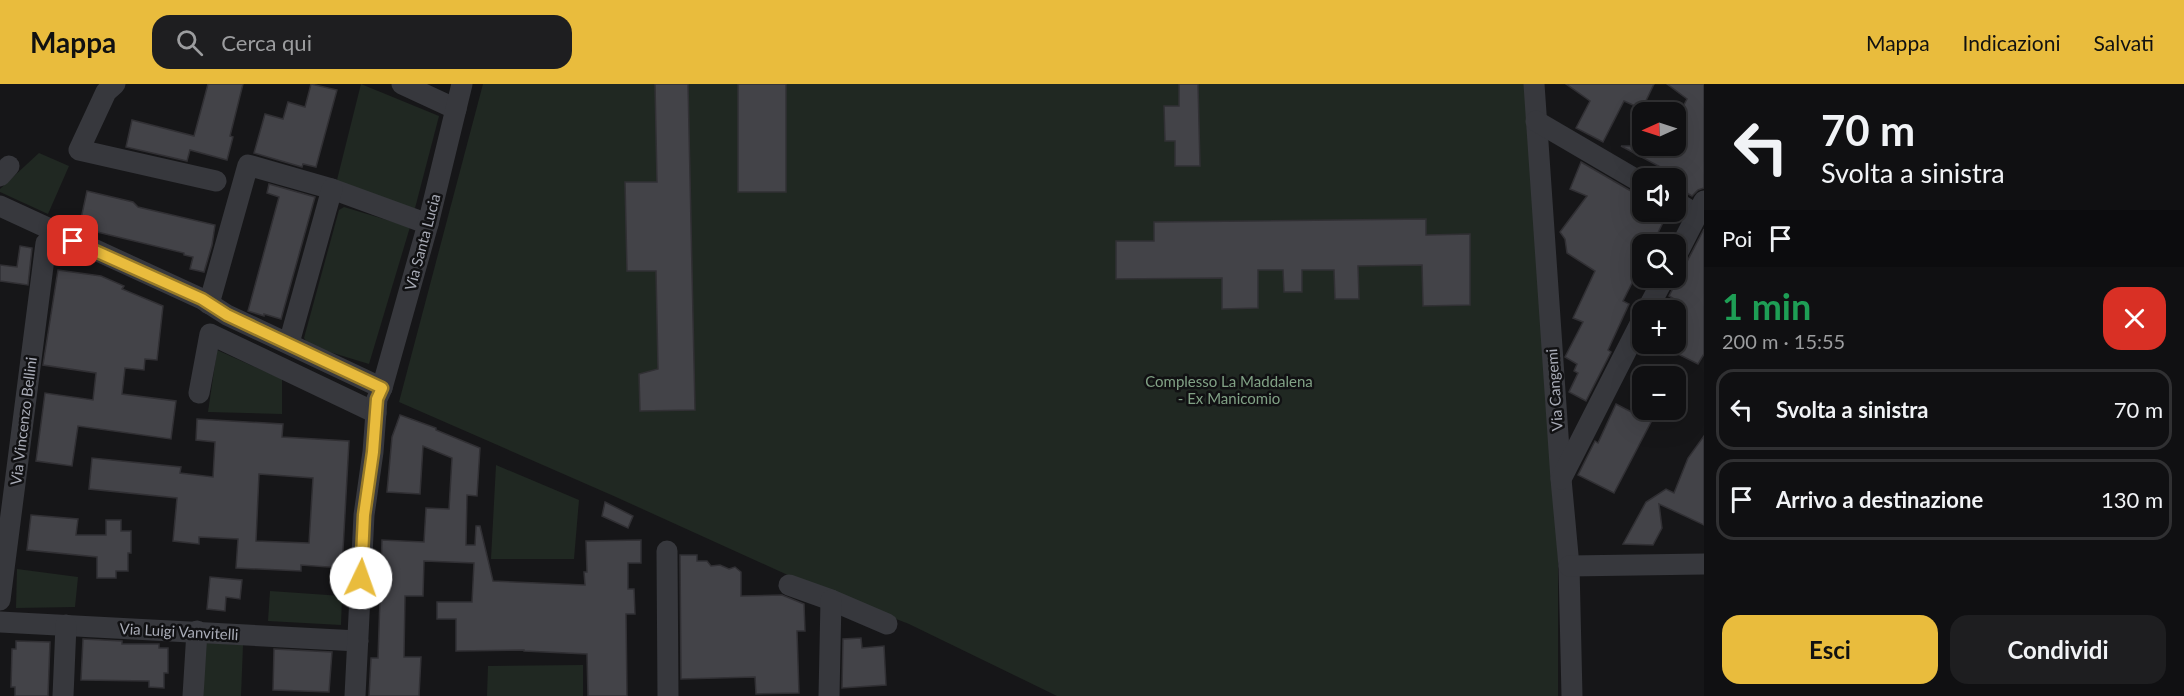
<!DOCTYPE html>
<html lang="it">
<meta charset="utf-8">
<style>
:root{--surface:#101012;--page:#1e1e20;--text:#f1f3f6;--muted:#9c9d9f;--line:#303032;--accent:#e9bc3d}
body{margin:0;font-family:Lato,sans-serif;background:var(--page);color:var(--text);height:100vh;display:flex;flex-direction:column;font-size:22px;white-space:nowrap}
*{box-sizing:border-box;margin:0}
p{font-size:20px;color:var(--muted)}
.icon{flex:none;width:33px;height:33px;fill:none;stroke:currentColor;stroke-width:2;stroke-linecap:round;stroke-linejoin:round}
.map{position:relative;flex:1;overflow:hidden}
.sheet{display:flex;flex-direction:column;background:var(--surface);width:480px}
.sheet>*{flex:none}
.guide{background:#101012;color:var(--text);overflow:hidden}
.needle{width:39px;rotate:267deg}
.buttons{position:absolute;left:1632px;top:18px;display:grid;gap:12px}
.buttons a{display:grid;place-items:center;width:54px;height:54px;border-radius:12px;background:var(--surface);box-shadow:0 6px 24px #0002,0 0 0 2px var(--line);font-size:30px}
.pin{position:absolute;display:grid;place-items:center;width:51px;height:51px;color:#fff;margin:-26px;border-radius:12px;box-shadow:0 3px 9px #0006}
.me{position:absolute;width:66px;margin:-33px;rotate:3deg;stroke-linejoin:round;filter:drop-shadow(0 0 4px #0008)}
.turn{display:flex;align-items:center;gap:21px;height:126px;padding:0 18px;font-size:27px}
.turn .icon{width:78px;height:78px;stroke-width:2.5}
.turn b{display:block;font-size:42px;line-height:51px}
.then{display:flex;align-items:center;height:57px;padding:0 18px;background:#0003;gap:12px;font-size:22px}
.round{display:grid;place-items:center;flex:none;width:63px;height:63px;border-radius:18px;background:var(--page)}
.head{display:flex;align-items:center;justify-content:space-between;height:102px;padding:0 18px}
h1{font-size:36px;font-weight:700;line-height:45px;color:#1e9e55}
.action{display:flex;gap:12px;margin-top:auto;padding:12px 18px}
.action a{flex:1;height:69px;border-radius:18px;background:var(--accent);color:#111;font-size:24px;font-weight:700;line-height:69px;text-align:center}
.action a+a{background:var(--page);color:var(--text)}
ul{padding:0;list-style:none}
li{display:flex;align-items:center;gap:18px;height:81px;margin:0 12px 9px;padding:0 6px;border:3px solid var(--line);border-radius:18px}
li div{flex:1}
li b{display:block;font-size:22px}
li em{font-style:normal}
header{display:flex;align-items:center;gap:36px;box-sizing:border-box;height:84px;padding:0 30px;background:var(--accent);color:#111}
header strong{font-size:28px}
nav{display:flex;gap:33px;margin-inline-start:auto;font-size:21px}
.search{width:420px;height:54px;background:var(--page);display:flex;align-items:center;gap:15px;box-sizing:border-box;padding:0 21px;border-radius:18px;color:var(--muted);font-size:22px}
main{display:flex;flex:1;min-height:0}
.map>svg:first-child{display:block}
.green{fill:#202822}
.building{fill:#434348;stroke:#313034;stroke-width:1.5;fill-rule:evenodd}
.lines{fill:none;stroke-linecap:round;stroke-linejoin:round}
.street{stroke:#37383d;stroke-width:21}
.route-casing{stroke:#977a28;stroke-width:15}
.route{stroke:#e9bc3d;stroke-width:10}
.labels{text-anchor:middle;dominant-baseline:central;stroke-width:5;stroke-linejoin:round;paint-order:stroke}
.street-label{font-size:15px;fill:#a9acb7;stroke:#111113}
.park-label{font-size:15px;fill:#81a185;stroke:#111113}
</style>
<header>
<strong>Mappa</strong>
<div class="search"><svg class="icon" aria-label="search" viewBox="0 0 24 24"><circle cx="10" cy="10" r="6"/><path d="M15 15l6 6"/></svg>Cerca qui</div>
<nav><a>Mappa</a><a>Indicazioni</a><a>Salvati</a></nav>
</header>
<main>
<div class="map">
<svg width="1704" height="612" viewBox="0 0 1704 612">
<rect width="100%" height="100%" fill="#161618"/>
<g class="green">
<path d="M361,0l78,32 -25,96 -78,-28z"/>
<path d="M483,0h1044l31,473v139h-501l-148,-72 -95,-37 -198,-90 -217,-95z"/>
<path d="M39,69l30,13 -21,48 -48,-22v-3z"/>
<path d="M344,123l66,20 -41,137 -59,-18 -6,-8 35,-128z"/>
<path d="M217,266l65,29v35l-74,-2z"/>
<path d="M496,381l83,35 -5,59h-83z"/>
<path d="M17,485l61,8 -3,30 -59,1z"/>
<path d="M270,507l72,5 -1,29 -73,-4z"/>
<path d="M205,559l38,2 -2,51h-38z"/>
<path d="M583,581v31h-96l1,-30z"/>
</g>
<g class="building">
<path d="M208,0h35l-13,52 3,1 -6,23 -37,-10 -3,11 -61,-14 6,-27 62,16z"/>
<path d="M311,0l26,6 -21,77 -13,-3 -1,3 -48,-14 11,-39 18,5 5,-17 17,5z"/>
<path d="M655,0h33l7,326 -55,1 -1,-37 19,-5 -2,-98h-29l-2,-89h32z"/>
<rect x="738" y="0" width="48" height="108"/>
<path d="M1179,0h19l2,82h-25v-25h-10l-1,-35h15z"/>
<path d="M1566,0h88l-12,25 -18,-8 -21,41 -27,-14 14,-27z"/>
<path d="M1667,0h37v104l-6,2 -6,6 -16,-9v-9h-12l4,-7 -47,-25h55v-26l11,-21z"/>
<path d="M1581,78l55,32 6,2v16h26l-14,29 -12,-6v28l-19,38 6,3 -21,46 3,2 -25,49 -17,-9 9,-19 -4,-2 3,-7 -12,-7 18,-35 -10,-4 22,-47 -28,-18 -2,-14 -5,-7 27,-36 -17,-7z"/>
<path d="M269,100l46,13 -34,122 -17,-5v2l-16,-5 31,-114 -12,-4z"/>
<path d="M87,107l46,11 5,5 77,18 -3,20 -8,27 -14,-3 3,-12 -9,-2v-2l-91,-22v4l-14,-7z"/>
<path d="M1426,135v16l44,-1v71l-47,1 -1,-41 -64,1 1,33h-24l-1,-29h-32v22h-18l-1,-22h-25v38l-36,1v-31l-106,1v-38h38v-19z"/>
<path d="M1704,145v125l-6,10 -22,-11v-53l-7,-4z"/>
<path d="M20,162l12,2 -4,37 -28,-4v-16l17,2z"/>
<path d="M58,186l43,6 23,10 -2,3 41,17 -6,54 -12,-1 -1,11 -19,-2 -3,26 54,7 -5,38 -93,-13 -6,40 -36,-5 9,-68 48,7 3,-27 -53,-8z"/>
<path d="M1616,320l35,18 -37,71 -36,-18 17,-34 3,2z"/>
<path d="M400,331l36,13v2l44,18 -3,48 -10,-1 -1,50h9l1,-19h4l13,55 92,4 -1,-13h3l-1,-31 55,-1v23h-13v26h6l1,25h-9l1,82h-39l-1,-42 -63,-3v-1l-68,1v-32h-19v-17h35l2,-39 -50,-2 -1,35h-18l-1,61h17l-2,39h-50l2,-38h7l4,-118 42,2 2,-34 23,1 3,-51 -29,-12 -3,48 -33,-2 5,-55z"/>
<path d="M197,335l86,5 -1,13 67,4 -7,127 -41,-3v6l-65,-3 2,-29 -39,-2v7l-26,-3 4,-43 -88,-9 3,-31 89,9 -1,6 33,4 2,-35 -19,-2zM259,390l54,4 -4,65 -53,-2z"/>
<path d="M1704,352v89l-45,-21 3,24 -9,17 -30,-1 23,-42 20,-13 8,4 14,-35z"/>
<path d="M605,418l28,14 -5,12 -26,-12z"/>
<path d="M31,431l47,4 -2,16h30v-15h15v11h10v22h-3v18h-12v7h-19v-21l-70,-7z"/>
<path d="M680,471h17v6h10l4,5 9,-1 9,4 6,-2 6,5v24l41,-1 22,9 1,27h-8l2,62 -43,1 -1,-17 -74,2z"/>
<path d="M210,493l32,3 -2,19 -14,-2 -1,14 -18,-2z"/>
<path d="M861,554l1,10 22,-2 2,39 -44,3 1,-49z"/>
<path d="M83,555l39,2v3h37v4h9v25h-4v15l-15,-1v-6l-68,-1z"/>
<path d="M16,557l34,1 -2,54h-33v-9h-4l1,-38h4z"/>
<path d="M274,565l58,3 -3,40 -56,-2z"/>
</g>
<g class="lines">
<g class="street">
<path d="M115,0l-9,8 -27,58 137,31"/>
<path d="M402,0l54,25"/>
<path d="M1534,0l27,395 8,87 3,130"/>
<path d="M1536,37l106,62"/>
<path d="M0,92l9,-10"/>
<path d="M1676,118l21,13"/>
<path d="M0,122l202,93 25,16 155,73"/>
<path d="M1676,172l28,-55"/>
<path d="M209,220l39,-139 84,24 96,35"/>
<path d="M1647,226l17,-32"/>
<path d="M289,259l43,-154"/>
<path d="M199,309l11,-59 166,79"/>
<path d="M1561,395l81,-159"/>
<path d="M667,467l1,145"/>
<path d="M1569,482l135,-2"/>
<path d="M789,501l42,15 56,24"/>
<path d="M0,516l46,-357"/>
<path d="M0,538l358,19"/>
<path d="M63,612l3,-71"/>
<path d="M193,612l4,-65"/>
<path d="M355,612l9,-181 9,-63 4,-53 5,-11 46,-164 34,-140"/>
<path d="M829,612l2,-96"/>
</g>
</g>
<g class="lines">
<g class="route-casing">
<path id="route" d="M73,157l129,58 25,16 155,73 -5,11 -4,53 -9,63 -3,63"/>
</g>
<use href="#route" class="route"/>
</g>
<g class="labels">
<g class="street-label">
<text transform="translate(422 158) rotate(-75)">Via Santa Lucia</text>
<text transform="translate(1554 306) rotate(-94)">Via Cangemi</text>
<text transform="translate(23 337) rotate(-83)">Via Vincenzo Bellini</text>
<text transform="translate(179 547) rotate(3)">Via Luigi Vanvitelli</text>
</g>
<g class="park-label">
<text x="1229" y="297">Complesso La Maddalena<tspan x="1229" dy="17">- Ex Manicomio</tspan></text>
</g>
</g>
</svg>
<div class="buttons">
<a><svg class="needle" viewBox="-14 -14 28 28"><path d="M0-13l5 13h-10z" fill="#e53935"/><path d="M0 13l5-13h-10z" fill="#9c9d9f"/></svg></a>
<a><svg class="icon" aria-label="sound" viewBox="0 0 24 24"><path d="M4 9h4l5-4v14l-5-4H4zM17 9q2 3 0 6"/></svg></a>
<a><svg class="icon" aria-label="search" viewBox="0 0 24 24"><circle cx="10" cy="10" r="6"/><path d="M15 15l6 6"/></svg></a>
<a>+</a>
<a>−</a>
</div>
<div class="pin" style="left:73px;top:157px;background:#d93025"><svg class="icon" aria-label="arrive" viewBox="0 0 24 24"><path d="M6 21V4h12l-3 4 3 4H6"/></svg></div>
<svg class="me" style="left:361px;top:494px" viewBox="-20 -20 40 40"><circle r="19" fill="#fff"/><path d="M0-13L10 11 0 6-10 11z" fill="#e9bc3d"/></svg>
</div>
<section class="sheet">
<div class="guide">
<div class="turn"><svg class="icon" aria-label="left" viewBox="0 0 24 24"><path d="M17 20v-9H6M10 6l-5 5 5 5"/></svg><div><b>70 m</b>Svolta a sinistra</div></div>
<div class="then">Poi<svg class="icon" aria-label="arrive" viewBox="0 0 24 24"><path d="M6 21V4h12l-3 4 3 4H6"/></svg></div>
</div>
<div class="head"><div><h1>1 min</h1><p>200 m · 15:55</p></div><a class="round" style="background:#d93025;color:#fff"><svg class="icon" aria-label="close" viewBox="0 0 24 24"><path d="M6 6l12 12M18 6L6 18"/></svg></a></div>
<ul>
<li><svg class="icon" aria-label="left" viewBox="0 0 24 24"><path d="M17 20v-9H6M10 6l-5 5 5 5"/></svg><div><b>Svolta a sinistra</b></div><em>70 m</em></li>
<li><svg class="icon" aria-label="arrive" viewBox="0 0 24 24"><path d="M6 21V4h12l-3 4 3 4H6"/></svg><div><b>Arrivo a destinazione</b></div><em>130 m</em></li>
</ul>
<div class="action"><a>Esci</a><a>Condividi</a></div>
</section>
</main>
